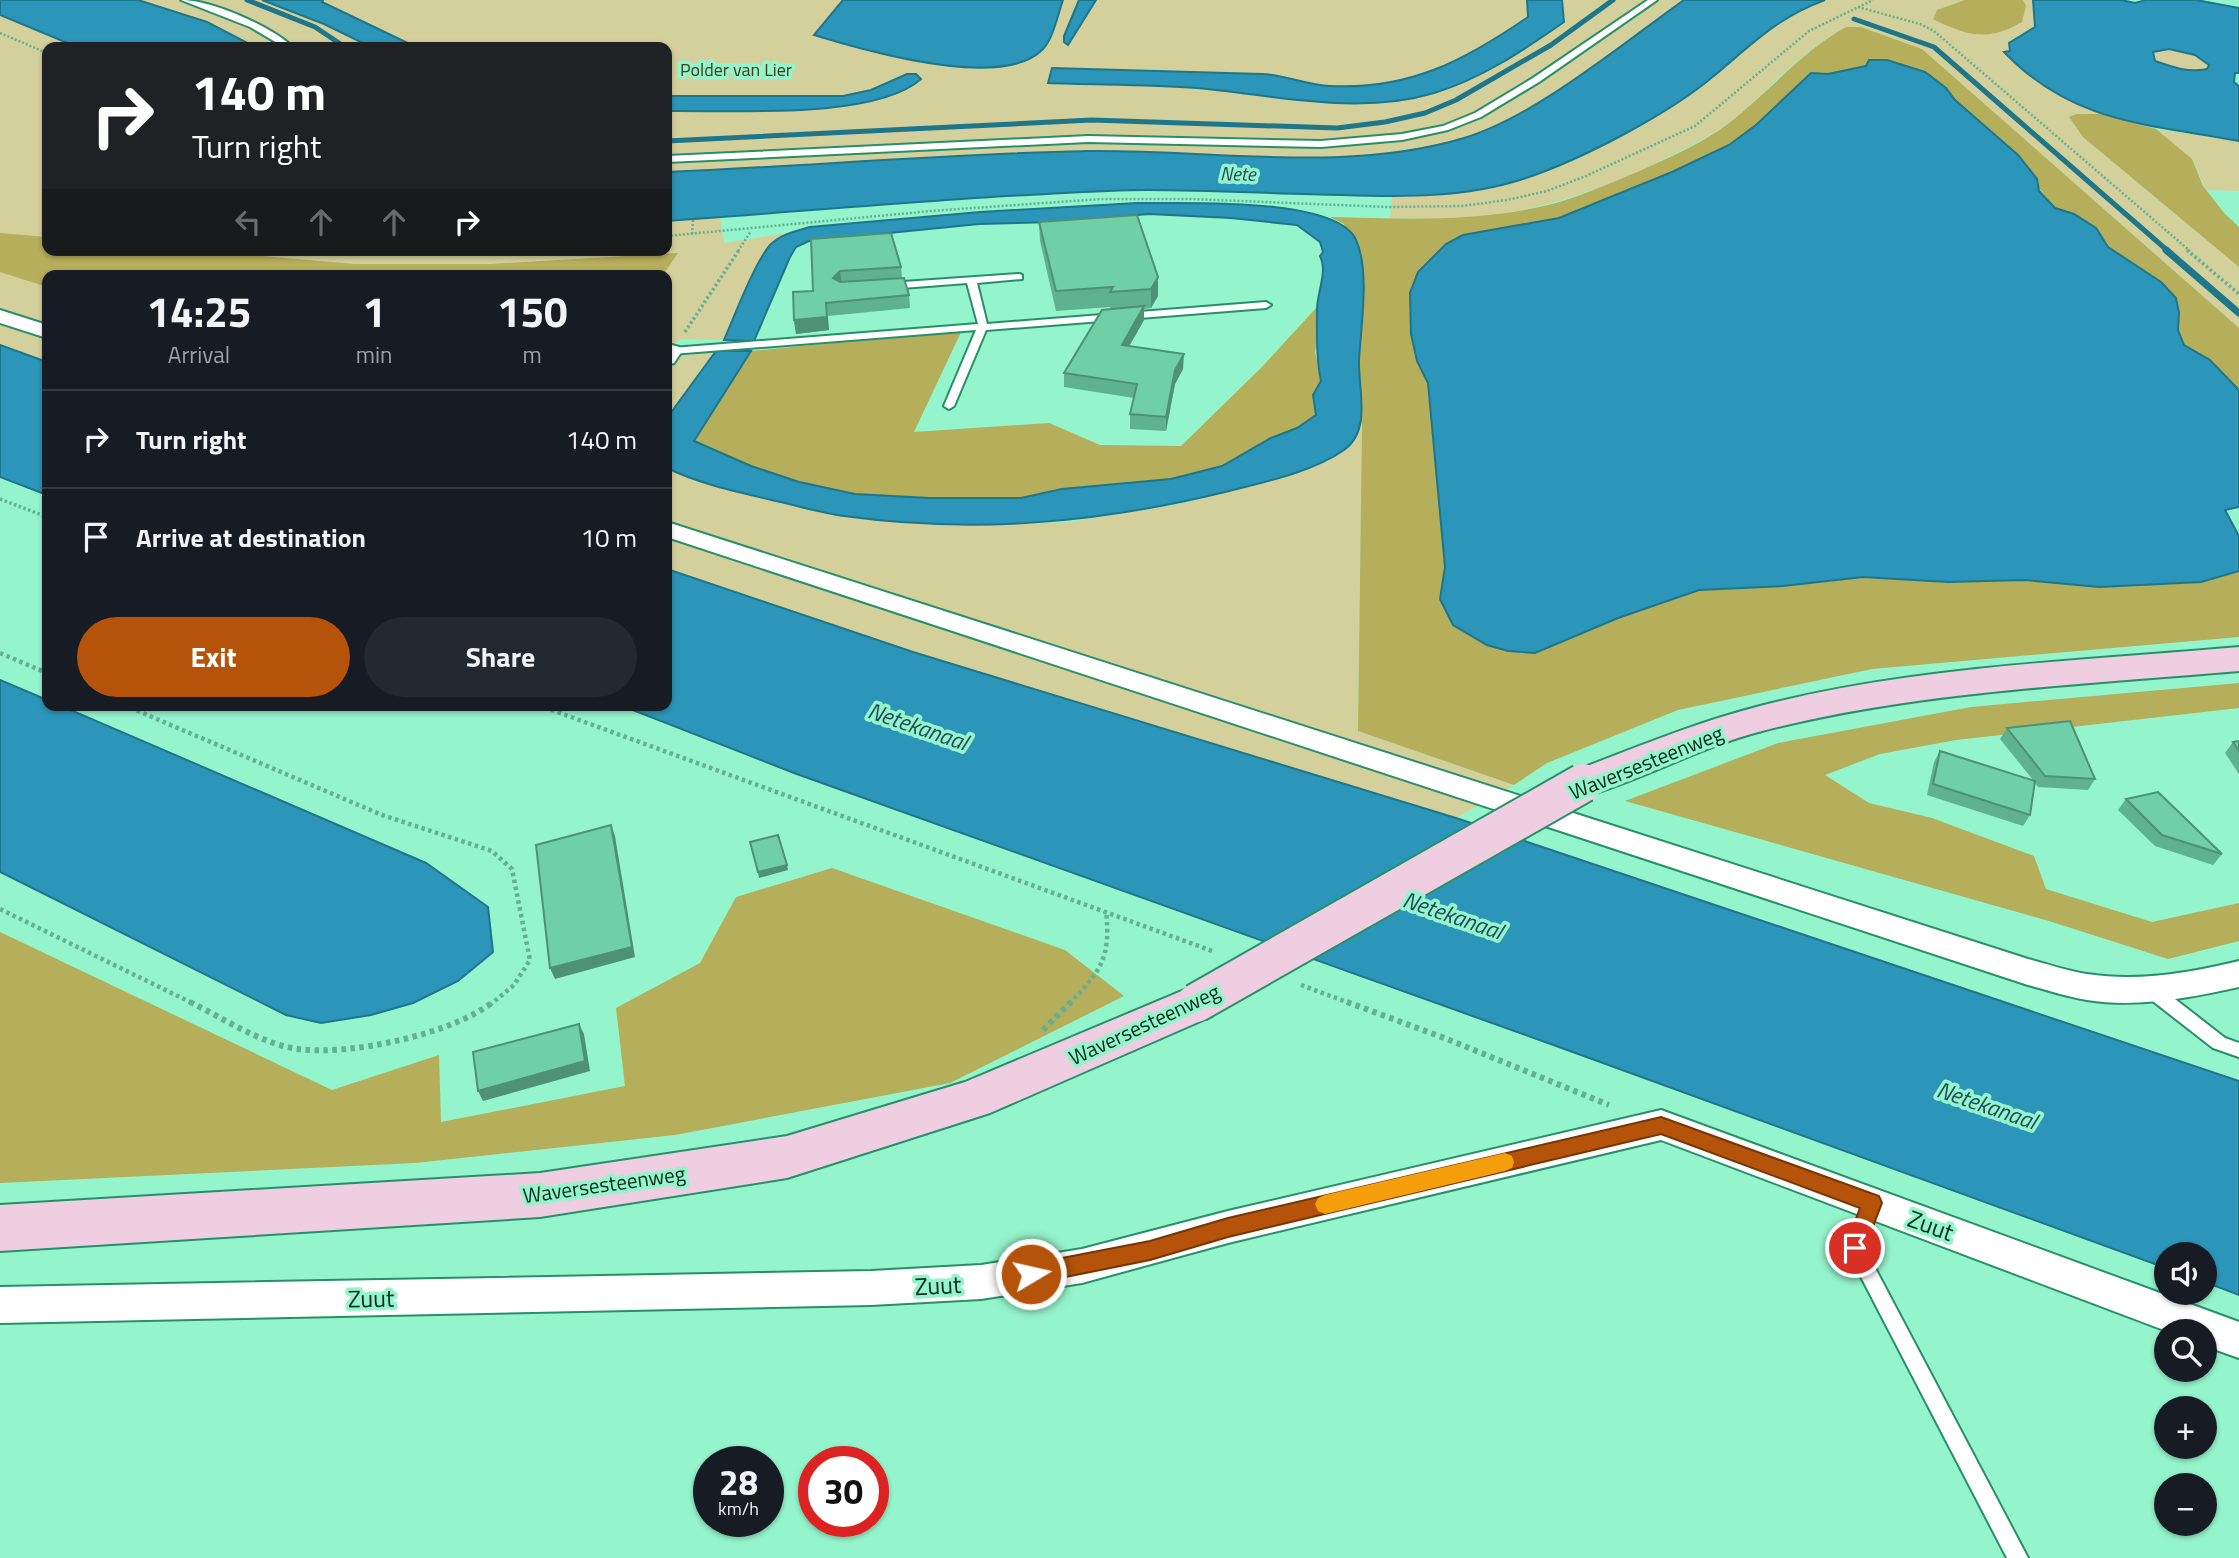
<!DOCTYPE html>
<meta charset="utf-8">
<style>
:root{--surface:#171b24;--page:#242831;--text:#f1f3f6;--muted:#9ea1a6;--line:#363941;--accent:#b45309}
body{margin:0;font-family:"Titillium Web",sans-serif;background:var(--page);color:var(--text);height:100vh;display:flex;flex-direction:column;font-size:26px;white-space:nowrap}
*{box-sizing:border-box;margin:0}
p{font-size:23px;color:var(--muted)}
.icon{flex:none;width:38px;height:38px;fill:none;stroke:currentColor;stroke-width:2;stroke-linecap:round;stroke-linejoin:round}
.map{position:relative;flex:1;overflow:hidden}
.panel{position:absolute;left:42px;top:270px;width:630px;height:441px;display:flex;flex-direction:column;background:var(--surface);border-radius:14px;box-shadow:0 2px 5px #0004}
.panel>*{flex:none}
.banner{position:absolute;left:42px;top:42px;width:630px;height:214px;border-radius:14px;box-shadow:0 2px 5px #0004;background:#202124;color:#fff;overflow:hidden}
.buttons{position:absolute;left:2154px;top:1242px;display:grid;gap:14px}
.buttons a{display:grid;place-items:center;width:63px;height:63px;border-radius:50%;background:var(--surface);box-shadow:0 2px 5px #0004;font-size:35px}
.speed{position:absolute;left:693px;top:1446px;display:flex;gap:14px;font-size:35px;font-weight:700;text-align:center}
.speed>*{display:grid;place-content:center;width:91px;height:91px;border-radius:50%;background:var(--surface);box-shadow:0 2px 5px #0004;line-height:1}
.speed small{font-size:18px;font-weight:400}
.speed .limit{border:10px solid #d22;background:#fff;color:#111}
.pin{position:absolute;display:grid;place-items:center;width:60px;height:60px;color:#fff;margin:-30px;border:4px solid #fff;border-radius:50%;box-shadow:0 2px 7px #0007}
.me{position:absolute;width:77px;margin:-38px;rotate:81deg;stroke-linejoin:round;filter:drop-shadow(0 0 5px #0008)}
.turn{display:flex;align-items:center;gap:24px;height:147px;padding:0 35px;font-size:32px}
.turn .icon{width:91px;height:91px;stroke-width:2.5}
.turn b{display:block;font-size:49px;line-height:60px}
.lanes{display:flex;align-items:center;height:66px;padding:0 35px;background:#0003;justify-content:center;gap:35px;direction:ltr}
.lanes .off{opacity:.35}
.eta{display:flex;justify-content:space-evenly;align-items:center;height:119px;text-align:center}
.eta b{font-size:42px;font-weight:700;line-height:49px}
.button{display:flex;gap:14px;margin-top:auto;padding:14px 35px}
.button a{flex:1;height:80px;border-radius:42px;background:var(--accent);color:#fff;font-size:28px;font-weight:700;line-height:80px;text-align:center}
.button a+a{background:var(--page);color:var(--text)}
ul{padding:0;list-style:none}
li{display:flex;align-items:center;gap:21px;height:98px;padding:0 35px;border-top:2px solid var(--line)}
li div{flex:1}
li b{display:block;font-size:26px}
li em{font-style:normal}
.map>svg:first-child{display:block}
.green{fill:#d4d09b}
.forest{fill:#b5ae5b}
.water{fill:#2b96b9;stroke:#1e768a;stroke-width:2;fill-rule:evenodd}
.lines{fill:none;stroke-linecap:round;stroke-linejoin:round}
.stream-far1{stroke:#1e768a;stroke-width:5}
.stream{stroke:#1e768a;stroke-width:7}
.service-casing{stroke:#288f6a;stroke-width:4}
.minor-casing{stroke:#288f6a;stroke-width:4}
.secondary-casing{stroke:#288f6a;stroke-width:4}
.path-far3{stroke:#63b191;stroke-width:2.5;stroke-dasharray:2 2;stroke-linecap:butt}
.path-far2{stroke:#63b191;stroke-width:3.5;stroke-dasharray:2.5 2.5;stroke-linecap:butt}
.path-far1{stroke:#63b191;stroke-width:4.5;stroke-dasharray:3.5 3.5;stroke-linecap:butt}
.path{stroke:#63b191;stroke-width:6;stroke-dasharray:4.5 4.5;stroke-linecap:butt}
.service{fill:#fff;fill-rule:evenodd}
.minor{fill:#fff;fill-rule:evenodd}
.secondary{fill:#efcee2;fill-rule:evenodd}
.secondary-bridge-casing{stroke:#288f6a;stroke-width:42;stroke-linecap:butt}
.secondary-bridge{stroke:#efcee2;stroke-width:38}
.wall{fill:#5fb290}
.shaded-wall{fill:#4e9175}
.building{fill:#6fcfa7;stroke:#4e9175;stroke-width:2}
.route{fill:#b45309;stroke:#753606;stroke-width:2}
.slow{fill:#f59e0b}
.labels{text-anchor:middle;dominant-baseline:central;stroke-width:7;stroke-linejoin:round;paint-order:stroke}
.far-park-label{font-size:18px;fill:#403e19;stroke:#94f4cb}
.far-water-label{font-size:19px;font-style:italic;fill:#204b5b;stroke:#94f4cb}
.street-label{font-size:21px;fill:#012c1e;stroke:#94f4cb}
.water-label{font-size:23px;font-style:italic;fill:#204b5b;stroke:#94f4cb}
.near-street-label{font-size:24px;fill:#012c1e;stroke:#94f4cb}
</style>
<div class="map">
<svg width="2239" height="1558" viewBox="0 0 2239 1558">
<rect width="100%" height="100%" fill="#94f4cb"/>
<g class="green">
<path d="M138,0h1546c-62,44 -149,117 -220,138 -119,36 -255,11 -377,13 -140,3 -280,15 -420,21v-125h-412l-48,-25z"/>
<path d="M1826,0h139l-28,10 -3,9 35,14 57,-27 -3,-6h10l2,27 -26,15 1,9 -6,2c26,26 63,50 98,61h-25l-8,3 14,20 156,130v61l-317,-279 -61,-22c-36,-3 -99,70 -127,92 -22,17 -46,28 -70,40 -61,31 -125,52 -193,59 -27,2 -54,0 -81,1l2,-23c45,-1 90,-3 132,-17 32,-12 62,-28 92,-44 18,-9 40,-17 57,-30 52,-38 91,-80 153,-105z"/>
<path d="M0,15l77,32h-30v203h620v-29l53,-4 4,26 63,-10c-33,25 -47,70 -63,107l-44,-1 -13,19 49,-7 -49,67v-143h-620v87l-47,-17z"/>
<path d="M2169,49l26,6 15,10 -3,4c-19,4 -35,-2 -52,-8l-3,-9z"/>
<path d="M2156,129l83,12v50l-33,-1 -14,-31z"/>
<path d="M1362,426l-4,305 156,54 -58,33 -543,-166 -246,-83v-101l57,21 118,27 124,10 104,-4 109,-18 73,-18 57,-19 37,-18z"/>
</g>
<g class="forest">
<path d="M1965,0h58l3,6 -4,16c-34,20 -55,14 -89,-3l4,-9z"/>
<path d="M1846,27h15l61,22 317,279v62l-29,-30 -26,-15 -6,-15 1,-17 -18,-31 -53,-35 -12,-19 -22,-14 -19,-6 -61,-75 -39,-33 -9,-12 -21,-16 -38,-12 -18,1 -3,5 -38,8 -17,-1 -55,52 -27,20 -102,47 -68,26 -96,17 -45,37 -8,21 7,68 11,22 12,118 5,66 -5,32 178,19 81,-28 84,-4 80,-9 85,5 77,-2 74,7 102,-5 38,-11v66l-367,32 -194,41 -131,53 -33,22 -156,-54 4,-305 -3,-51 3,-104 -18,-47 -14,-7c78,2 158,6 233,-16 25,-8 50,-19 74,-29 27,-12 57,-25 81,-41 46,-32 79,-77 128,-104z"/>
<path d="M2077,114h25l54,15 36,30 11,27 22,28 14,13v40l-156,-130 -14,-20z"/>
<path d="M0,233l47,4v13h149l158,14h136l188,-11 -15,22h-616v12l-47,-15z"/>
<path d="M1317,307l1,28 -3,17 6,29 -8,14 3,20 -19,13 -26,10 -49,28 -51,13 -109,10 -41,9h-92l-74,-4 -56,-12 -48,-16 -58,-25 58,-90 211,-21 -48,102 135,-9 51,22 81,1 81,-79z"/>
<path d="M2239,683v25l-283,32 -76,14 -55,21 44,28 63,15 102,38 12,33 106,33 87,-19v38l-71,18 -119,-38 -424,-120 153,-58 193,-36z"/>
<path d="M832,868l233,82 59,46 -174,87 -275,52 -260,28 -415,20v-251l332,158 107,-35 2,67 184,-36 -9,-78 84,-45 36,-66z"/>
</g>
<g class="water">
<path d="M0,0h138l69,22 48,25h-178l-77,-32z"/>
<path d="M262,0h61l-1,2 94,45h-45l-47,-23z"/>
<path d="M843,0h220c-5,14 -10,39 -20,49 -40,42 -180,1 -229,-14z"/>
<path d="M1079,0h17l-28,45 -4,-3v-6z"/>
<path d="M1527,0h35l2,22c-40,28 -83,57 -130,71 -77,23 -159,2 -237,-5 -49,-4 -99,-3 -149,-5l4,-15c70,2 140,4 210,6 23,1 45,11 68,12 79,4 134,-25 198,-69z"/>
<path d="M1684,0h141c-47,17 -73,44 -110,75 -46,39 -134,85 -192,104 -58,19 -121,18 -181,16 -65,-1 -130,-5 -195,-5 -47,0 -93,4 -140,6 -113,7 -227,17 -340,25v-49c140,-6 280,-18 420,-21 122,-2 258,23 377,-13 71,-21 158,-94 220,-138z"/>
<path d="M2033,0h88l14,3 11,-3h50l43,8v65h-4l-1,9 5,4v55c-90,-17 -166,-17 -235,-89l6,-1 -1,-8 26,-16zM2169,49l26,6 14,10 -2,4c-19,4 -35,-2 -52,-8l-2,-9z"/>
<path d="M1869,60h18l38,12 21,16 9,12 63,55 19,24 2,12 16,17 19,6 22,14 12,19 53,35 15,16 3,15 -1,17 6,15 26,15 29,30v117l-14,3 14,26v35l-38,11 -102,5 -74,-7 -77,2 -85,-5 -80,9 -84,4 -81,28 -83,35 -27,-2 -21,-6 -34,-20 -13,-26 5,-32 -17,-184 -11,-22 -6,-27 -1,-41 8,-21 28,-28 17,-9 96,-17 113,-46 57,-27 27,-20 55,-52 17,1 38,-8z"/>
<path d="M907,74h9l5,5c-46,41 -191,31 -254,32v-15h176l28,-6z"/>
<path d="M1137,203c45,1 200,-7 219,37 14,31 5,85 3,120 -1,30 13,70 -15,90 -31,22 -83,33 -119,42 -127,31 -251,42 -381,24 -23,-3 -45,-10 -68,-15 -37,-9 -74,-16 -109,-33v-50l49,-67h35l-57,90 57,25 48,16 56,12 74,4h92l41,-9 109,-10 51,-13 49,-28 26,-10 19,-13 -3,-20 8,-14c-5,-24 -4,-47 -4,-71 0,-18 11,-38 3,-54l3,-4 -3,-10 -23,-17 -66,-7 -82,-4 -95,8 -75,2 -170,17 -13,6 -6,10 -36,84 -30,-1c11,-25 30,-76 46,-95 11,-11 26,-14 40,-18l170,-15z"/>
<path d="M0,345l47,17v133l-47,-18z"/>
<path d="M667,569l246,83 543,166 783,263v214l-34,-13v-27h-39v13l-607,-221 -765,-274 -174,-68h47z"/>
<path d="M0,680l47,20v5h12l367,158 62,44 5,45 -35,29 -45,22 -42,12 -50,8 -35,-8 -286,-143z"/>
</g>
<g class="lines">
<g class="stream-far1">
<path d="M247,0l68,27 30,20"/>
<path d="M1854,19l80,28 234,204"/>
<path d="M667,141l425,-21 245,8 48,-6 40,-9 31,-13 95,-55 62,-45"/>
</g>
<path class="stream" d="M2166,250l73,63"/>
<g class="service-casing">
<g id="service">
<path d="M181,0c31,0 89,26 112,47h-9l-34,-20z"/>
<path d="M1648,0h9l-118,82 -58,35 -33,13 -46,10 -81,7 -233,-5 -421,20v-6l421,-20 233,5 81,-7 41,-8 32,-13 58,-35z"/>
<path d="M1019,274l3,1v4l-45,4 10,41 279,-22 5,3 -5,3 -280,22 -32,76 -5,3 -5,-3 32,-76 -304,24 -5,-3 5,-3 306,-24 -11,-41 -78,6 -5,-3 5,-3z"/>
<path d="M2151,984l6,1 68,53 14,5v14l-26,-9 -68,-53 -2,-5 2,-5z"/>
<path d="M1872,1195l6,2 3,6 -17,44 164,311h-21l-161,-310 20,-51z"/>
</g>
</g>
<g class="minor-casing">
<g id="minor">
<path d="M0,310l47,15v13l-47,-15z"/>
<path d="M672,345l7,2 3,4 -8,12 -7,2v-19z"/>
<path d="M667,522l1361,437c19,5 39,12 59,15 51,8 102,-1 152,-13v26c-50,11 -102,21 -152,13 -20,-3 -40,-10 -59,-15l-1361,-448z"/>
<path d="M1661,1110l578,212v36l-34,-12v-14h-36l-508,-192 -433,103 -146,40 -101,16 -110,6 -871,18v-36l871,-16 110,-6 101,-16 146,-38z"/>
</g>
</g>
<g class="secondary-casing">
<g id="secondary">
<path d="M2239,647v24c-159,14 -322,20 -477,60 -62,16 -118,48 -179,66l-14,-4 -5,-10 5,-10c63,-24 125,-50 191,-67 155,-40 319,-45 479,-59z"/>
<path d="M1196,985l16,5 6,13 -6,13 -222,97 -203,65 -247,39 -540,34v-46l540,-32 247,-37 178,-54z"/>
</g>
</g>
<g class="path-far3">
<path d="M1858,7l62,17 14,7 256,220"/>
<path d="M0,33l47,20"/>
<path d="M692,234l1,-14"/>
<path d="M667,236l264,-25 170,-12h90l197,8 74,-1 45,-6 40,-9 39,-15 109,-50 114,-95 64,-31"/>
<path d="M738,251l13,-20"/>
</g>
<g class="path-far2">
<path d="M2187,250l52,44"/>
<path d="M685,332l54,-82"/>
<path d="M0,499l47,18"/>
</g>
<g class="path-far1">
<path d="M0,653l47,20"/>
<path d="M124,705l258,110 110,36 20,18 18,91 -16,25 -23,19"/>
<path d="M538,705l677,247"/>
<path d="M0,909l194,95"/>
<path d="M1301,985l51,19"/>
<path d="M1069,1004c32,-33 42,-46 37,-93"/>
</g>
<g class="path">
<path d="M190,1002c33,16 71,42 108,47 52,7 154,-15 195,-47"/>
<path d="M1347,1002l100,37 162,66"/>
<path d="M1043,1030l28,-28"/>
</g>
<use href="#service" class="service"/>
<use href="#minor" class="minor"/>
<use href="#secondary" class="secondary"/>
<g class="secondary-bridge-casing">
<path id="secondary-bridge" d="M1196,1003l387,-220"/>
</g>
<use href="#secondary-bridge" class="secondary-bridge"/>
</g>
<g class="wall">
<path d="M1137,215l21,81 -7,12 -7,1v11l-15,26 54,23 -8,15 -9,47 -36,-2v-15l4,-16 -70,-11v-14l46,-64v-2l-54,4 -16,-70 -1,-19z"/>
<path d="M811,239l90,28 1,11 7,17 1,13 -82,8 1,14 -33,4 -2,-14 19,-29z"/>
<path d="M2007,728l88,51 -7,11 -50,-3 -3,-4 -5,32 -7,11 -96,-31 7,-33 6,-11 93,29 -33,-41z"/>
<path d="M2239,741v33l-14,-21 8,-11z"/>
<path d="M2126,799l96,55 -9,11 -58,-19 -37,-36z"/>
</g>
<g class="shaded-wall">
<path d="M840,271l2,13 -9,-6z"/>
<path d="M1158,277v19l-7,12v-19z"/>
<path d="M826,303l3,27 -33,4 -2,-14z"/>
<path d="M1144,306v14l-22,39v-14z"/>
<path d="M1184,354l-1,15 -8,15 -9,47v-14l9,-47z"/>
<path d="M611,825l4,11 20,121 -80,22 -5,-11z"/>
<path d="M787,865l1,5 -29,8 -1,-6z"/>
<path d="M579,1024l5,10 6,37 -107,30 -5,-10z"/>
</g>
<g class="building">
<path d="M1137,215l21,62 -7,12 -41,3 3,-5 -57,4 -17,-69z"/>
<path d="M891,233l10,34 -61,4 -7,7 7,4 64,-4 5,17 -83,8 1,14 -33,3 -1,-28 20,-1 -2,-52z"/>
<path d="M1144,306l-22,39 62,9 -9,16 -9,47 -36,-3 7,-30 -73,-11 38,-63z"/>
<path d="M2070,721l25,58 -50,-3 -38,-48z"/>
<path d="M2239,741v10l-6,-9z"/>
<path d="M1940,751l95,30 -5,34 -97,-31z"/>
<path d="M2158,792l64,62 -60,-19 -36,-36z"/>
<path d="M611,825l21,122 -82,21 -14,-123z"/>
<path d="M778,835l9,30 -29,7 -8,-30z"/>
<path d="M579,1024l6,37 -107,30 -5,-39z"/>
</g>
<path class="route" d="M1661,1117l218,79 3,7 -20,52 -7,2 -7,-2 -3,-7 15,-40 -199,-74 -433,103 -78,23 -119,24 -7,-3 -3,-7 3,-7 7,-3 119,-23 78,-23z"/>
<path class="slow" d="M1505,1153l7,3 2,6 -2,6 -7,3 -180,43 -7,-3 -3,-7 3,-6 7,-3z"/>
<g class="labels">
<g class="far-park-label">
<text x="736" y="69">Polder van Lier</text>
</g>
<g class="far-water-label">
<text transform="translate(1238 173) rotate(1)">Nete</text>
</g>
<g class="street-label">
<text transform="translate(1646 762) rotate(-22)">Waversesteenweg</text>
<text transform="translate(1144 1024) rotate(-25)">Waversesteenweg</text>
<text transform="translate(604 1184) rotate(-8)">Waversesteenweg</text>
</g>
<g class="water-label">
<text transform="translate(918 726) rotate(19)">Netekanaal</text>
<text transform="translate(1453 915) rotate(19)">Netekanaal</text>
<text transform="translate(1987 1105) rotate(19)">Netekanaal</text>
</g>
<g class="near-street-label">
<text transform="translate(1931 1225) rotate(20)">Zuut</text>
<text transform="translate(938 1285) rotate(-3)">Zuut</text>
<text transform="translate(371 1298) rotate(-1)">Zuut</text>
</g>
</g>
</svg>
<div class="buttons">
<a><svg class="icon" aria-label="sound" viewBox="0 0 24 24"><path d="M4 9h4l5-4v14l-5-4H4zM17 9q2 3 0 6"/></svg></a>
<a><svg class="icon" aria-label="search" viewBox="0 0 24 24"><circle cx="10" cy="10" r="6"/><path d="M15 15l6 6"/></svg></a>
<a>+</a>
<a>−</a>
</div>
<div class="speed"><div>28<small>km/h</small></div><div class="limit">30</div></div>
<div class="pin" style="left:1855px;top:1248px;background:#d93025"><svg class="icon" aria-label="arrive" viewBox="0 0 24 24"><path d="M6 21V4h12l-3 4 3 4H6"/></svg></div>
<svg class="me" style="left:1031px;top:1274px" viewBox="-20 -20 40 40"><circle r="17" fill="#b45309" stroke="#fff" stroke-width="3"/><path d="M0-11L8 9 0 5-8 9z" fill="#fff"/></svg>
<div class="banner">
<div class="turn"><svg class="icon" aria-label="right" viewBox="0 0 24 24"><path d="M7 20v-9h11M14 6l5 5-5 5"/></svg><div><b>140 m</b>Turn right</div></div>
<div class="lanes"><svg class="icon off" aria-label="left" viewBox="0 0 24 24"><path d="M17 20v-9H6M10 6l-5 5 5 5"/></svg><svg class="icon off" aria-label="ahead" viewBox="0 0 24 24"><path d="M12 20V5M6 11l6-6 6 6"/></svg><svg class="icon off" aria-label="ahead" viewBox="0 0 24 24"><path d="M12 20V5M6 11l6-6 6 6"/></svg><svg class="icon" aria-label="right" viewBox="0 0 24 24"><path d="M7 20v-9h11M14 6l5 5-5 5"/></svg></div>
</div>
<section class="panel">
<div class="eta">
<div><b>14:25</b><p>Arrival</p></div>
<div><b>1</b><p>min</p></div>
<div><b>150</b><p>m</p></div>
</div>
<ul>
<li><svg class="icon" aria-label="right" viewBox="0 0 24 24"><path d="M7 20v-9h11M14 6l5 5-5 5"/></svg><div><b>Turn right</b></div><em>140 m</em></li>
<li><svg class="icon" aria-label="arrive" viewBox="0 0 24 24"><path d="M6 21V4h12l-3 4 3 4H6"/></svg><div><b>Arrive at destination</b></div><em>10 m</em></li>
</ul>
<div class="button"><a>Exit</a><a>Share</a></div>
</section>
</div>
